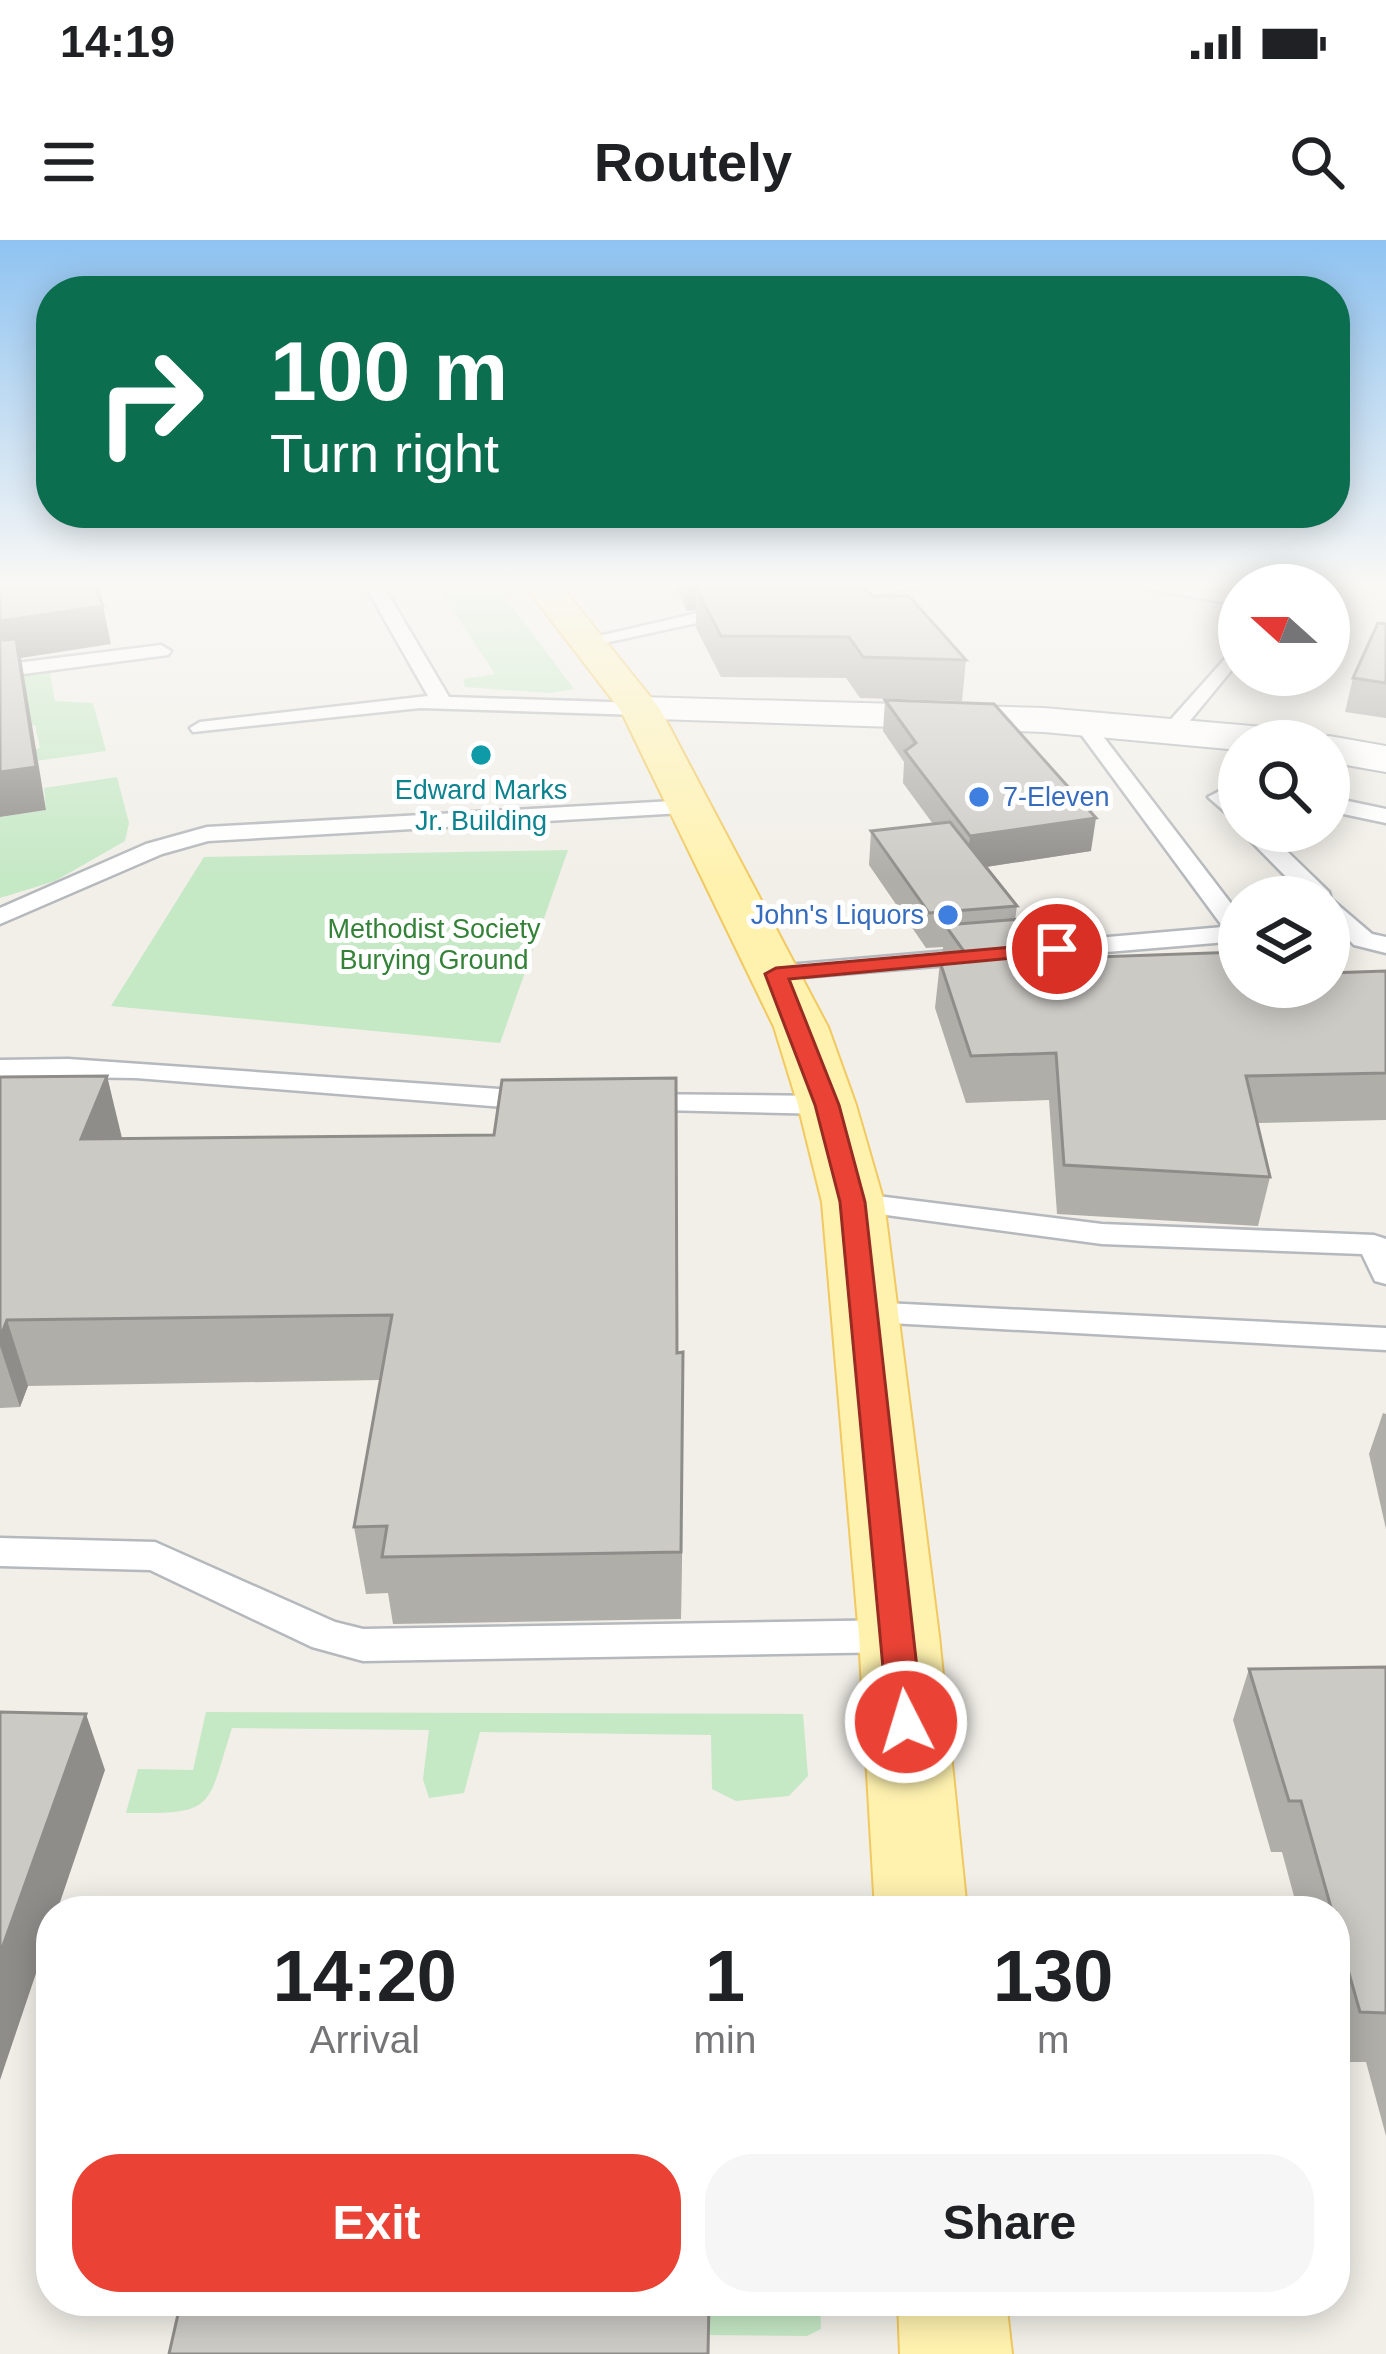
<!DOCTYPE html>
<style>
:root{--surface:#fff;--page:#f6f6f6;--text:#202124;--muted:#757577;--accent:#ea4335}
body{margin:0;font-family:Arial,sans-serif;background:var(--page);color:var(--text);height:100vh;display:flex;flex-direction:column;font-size:45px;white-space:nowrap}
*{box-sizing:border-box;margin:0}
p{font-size:39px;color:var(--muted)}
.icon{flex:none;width:66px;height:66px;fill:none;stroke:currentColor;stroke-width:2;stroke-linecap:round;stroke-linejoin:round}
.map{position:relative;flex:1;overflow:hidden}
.details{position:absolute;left:36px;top:1656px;width:1314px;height:420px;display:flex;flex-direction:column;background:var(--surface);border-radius:48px;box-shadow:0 6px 30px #0003}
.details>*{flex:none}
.banner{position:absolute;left:36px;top:36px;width:1314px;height:252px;border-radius:48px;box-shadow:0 6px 30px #0003;background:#0b6e4f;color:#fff;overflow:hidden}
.needle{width:78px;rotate:291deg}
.fabs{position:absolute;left:1218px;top:324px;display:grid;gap:24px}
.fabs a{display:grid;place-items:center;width:132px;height:132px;border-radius:50%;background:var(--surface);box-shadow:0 6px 30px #0003;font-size:60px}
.pin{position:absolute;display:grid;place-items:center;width:102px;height:102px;color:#fff;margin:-51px;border:6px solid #fff;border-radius:50%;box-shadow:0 3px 12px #0007}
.me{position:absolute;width:132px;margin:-66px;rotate:355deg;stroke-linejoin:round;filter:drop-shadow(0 0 9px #0008)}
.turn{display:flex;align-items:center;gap:42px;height:252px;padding:0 36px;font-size:54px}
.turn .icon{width:156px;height:156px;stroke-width:2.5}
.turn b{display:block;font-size:84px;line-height:102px}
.eta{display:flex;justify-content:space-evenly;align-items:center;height:204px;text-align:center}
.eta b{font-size:72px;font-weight:600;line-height:84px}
.primary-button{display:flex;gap:24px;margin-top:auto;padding:24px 36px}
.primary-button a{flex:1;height:138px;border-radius:48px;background:var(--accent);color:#fff;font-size:48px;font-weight:600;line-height:138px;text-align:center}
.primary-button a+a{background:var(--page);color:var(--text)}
.status{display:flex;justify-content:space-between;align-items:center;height:84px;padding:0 60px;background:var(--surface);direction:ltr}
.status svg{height:33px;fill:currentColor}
header{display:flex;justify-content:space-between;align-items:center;height:156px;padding:0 36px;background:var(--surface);font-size:54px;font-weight:600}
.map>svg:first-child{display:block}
.green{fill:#c5e8c5}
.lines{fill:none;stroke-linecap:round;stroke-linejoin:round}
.service-casing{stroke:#b5b8bc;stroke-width:5}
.tertiary-casing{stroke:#b5b8bc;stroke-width:4}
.primary-casing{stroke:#f2c960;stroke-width:4}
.service{fill:#fff;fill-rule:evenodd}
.tertiary{fill:#fff;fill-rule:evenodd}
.primary{fill:#fff2af;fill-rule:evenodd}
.wall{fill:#afaea9}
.shaded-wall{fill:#8f8d8a}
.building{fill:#cccac5;stroke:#8f8d8a;stroke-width:3}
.route{fill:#ea4335;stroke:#982c22;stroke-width:3}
.culture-dot{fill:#0f9aa8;stroke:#fff;stroke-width:4.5}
.shop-dot{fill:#3f7fe0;stroke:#fff;stroke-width:4.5}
.labels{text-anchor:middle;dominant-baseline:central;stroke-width:10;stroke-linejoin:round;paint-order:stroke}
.far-culture-label{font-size:27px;fill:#0d838f;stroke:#fff}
.far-shop-label{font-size:27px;fill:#366cbe;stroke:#fff;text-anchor:start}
.far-park-label{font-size:27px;fill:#348238;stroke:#fff}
</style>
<div class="status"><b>14:19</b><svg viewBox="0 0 49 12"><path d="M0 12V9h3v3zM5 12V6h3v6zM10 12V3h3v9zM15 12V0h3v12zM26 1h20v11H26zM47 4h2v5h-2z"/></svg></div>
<header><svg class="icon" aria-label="menu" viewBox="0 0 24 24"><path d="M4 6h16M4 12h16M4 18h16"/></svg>Routely<svg class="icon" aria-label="search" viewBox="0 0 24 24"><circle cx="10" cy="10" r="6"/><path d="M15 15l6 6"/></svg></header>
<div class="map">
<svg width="1386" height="2114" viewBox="0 0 1386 2114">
<rect width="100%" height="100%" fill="#f1efe8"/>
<g class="green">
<path d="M434,342h60l80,107 -24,4 -85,-6 -2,-8 32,-5z"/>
<path d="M50,432l5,29 38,2 13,48 -70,10 -3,-11 7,-2 -5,-23 -35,4v-51z"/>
<path d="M117,537l12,46 -4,18 -70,40 -55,17v-81l46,-7 -2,-22z"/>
<path d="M568,610l-68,193 -389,-37 93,-149z"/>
<path d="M206,1472l597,2 5,62 -19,20 -53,5 -24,-12 -1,-54 -231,-3 -16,61 -35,5 -6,-19 6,-49 -197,-2c-26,81 -15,86 -106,85l12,-44 55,1z"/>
<path d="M666,2061h154l1,28 -14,7 -98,-1 -1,-13z"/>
</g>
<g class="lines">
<g class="service-casing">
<g id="service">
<path d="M363,342h18l68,115 191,6 10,6 -10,6 -220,-7 -227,24 -3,-4 10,-6 228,-26z"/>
<path d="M900,342h57l-133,20 -9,-5z"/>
<path d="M1109,342h48l82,13v10z"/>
<path d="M1285,342h18l-20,3z"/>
<path d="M737,364l6,1v8l-157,34 -9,-6z"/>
<path d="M1239,403v18l-60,73h-14v-8z"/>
<path d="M161,405l10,6 -3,4 -168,22v-12z"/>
<path d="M1082,476l7,2 150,196v27l-472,39 -4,-6 13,-8 447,-39 -151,-205z"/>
<path d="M1239,541v15l-6,3 6,5v20l-31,-27z"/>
<path d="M1329,557l57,12v14l-57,-12z"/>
<path d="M691,560l11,7 -3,5 -491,29 -46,13 -162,70v-16l146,-64 61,-17z"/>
<path d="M1241,591h25l63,61 2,7 41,35 14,3v16l-32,-8 -25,-25v-23h-23z"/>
<path d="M68,819l474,33 14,9 -14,9 -406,-32 -136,-2v-16z"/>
<path d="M630,854l197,2 14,9 -14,9 -207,-5 -4,-6 4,-6z"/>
<path d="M853,953l249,31 272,11 12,4v45l-11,-3 -13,-27 -260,-10 -260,-35 -4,-7 4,-7z"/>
<path d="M865,1062l521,26v22l-533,-29 -5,-8 5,-8z"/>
<path d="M0,1298l155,4 180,80 28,7 536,-9 14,5 6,11 -6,11 -14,5 -536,9 -51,-14 -162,-77 -150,-4z"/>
</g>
</g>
<g class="tertiary-casing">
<g id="tertiary">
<path d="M640,457l404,11 230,20 15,4 6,9h-56v9l-195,-18 -418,-14 -6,-9 6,-9z"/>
<path d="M1329,496l57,10v26l-57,-10v-21h-16z"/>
</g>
</g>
<g class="primary-casing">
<g id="primary">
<path d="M522,342h36l102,127 168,318 28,78 28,97 55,434 28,275h-92l-16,-275 -37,-434 -24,-97 -24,-78 -153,-316z"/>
<path d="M898,2061h108l6,53h-112z"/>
</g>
</g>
<use href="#service" class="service"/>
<use href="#tertiary" class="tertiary"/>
<use href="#primary" class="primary"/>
</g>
<g class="wall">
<path d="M673,342h185l15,14 93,64 -4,41 -102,-3 -14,-20 -125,-1 -25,-49v-18l-9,1z"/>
<path d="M1386,384v94l-41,-6 8,-34z"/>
<path d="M885,460l206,151 -105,16 31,39 -2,14 52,38 172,29 147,-16v149l-129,3 13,54 -12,49 -201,-12 -8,-114 -83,3 -31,-95 5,-46h2l1,-15 -17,1 -57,-83 2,-34 62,-7 -30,-41 1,-21 -21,-31z"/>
<path d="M107,836l14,63 556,214 6,-1 -2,267 -288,5 -5,-31 -22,1 -12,-67 26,-147 -352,6 -8,21 -20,1v-331z"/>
<path d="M1383,1173l3,1v115l-17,-75z"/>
<path d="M1386,1427v469l-20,-74h-29l-2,-9v-142h-37l-16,-59h-11l-38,-132 16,-51z"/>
</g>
<g class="shaded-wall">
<path d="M817,342l-121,6v22l-9,1v-28z"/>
<path d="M103,366l8,38 -90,14 25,152 -46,7v-196z"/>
<path d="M1096,578l-5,33 -125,19 4,-34z"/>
<path d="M107,836l15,62 -25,64 -16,-63z"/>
<path d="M7,1080l21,66 -8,21 -20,-61v-8z"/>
<path d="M683,1112v66l-2,201v-67z"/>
<path d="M86,1474l19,56 -48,141h-6v18l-51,151v-126z"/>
</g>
<g class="building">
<path d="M0,342h94l9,24 -103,15z"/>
<path d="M732,342h126l15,14h36l57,64 -103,-3 -14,-20 -128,-1 -25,-48z"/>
<path d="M1378,383l8,1v59l-33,-5z"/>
<path d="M16,399l20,128 -36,5v-132z"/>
<path d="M885,460l109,4 102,114 -126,18 -65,-85 11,-8z"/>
<path d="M950,582l67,84 -88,7 -58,-82z"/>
<path d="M1035,678l32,40 172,-6v35h90v-14l57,-2v102l-140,3 24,101 -206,-12 -8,-112 -85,3 -31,-94 31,-1 -26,-36z"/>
<path d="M107,836l-26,63 413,-4 8,-55 174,-2 1,275 6,-1 -2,200 -299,5 5,-31 -33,1 38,-212 -385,5 -7,18v-261z"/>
<path d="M1386,1427v346l-26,-1 -25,-88v-13h-3l-31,-110h-12l-40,-132z"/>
<path d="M0,1472l86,2 -86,240z"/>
<path d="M181,2061h528l-1,53h-539z"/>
</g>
<linearGradient id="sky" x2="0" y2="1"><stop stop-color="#8fc3f1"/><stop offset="0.54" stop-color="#f9f8f5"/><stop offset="1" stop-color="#f9f8f5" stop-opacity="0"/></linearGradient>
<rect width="1386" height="638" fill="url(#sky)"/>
<path class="route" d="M1057,703l8,1v9l-276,26 50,126 26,97 58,520 -5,10h-25l-5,-10 -48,-520 -25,-97 -50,-131 11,-6z"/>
<circle class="culture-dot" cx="481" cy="515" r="12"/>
<g class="shop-dot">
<circle cx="979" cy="557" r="12"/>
<circle cx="948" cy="675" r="12"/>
</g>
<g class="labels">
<g class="far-culture-label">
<text x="481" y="550">Edward Marks<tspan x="481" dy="31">Jr. Building</tspan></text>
</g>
<g class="far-shop-label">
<text x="1003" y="557">7-Eleven</text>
<text x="924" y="675" text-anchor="end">John's Liquors</text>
</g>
<g class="far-park-label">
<text x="434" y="689">Methodist Society<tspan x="434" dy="31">Burying Ground</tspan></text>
</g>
</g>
</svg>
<div class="fabs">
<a><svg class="needle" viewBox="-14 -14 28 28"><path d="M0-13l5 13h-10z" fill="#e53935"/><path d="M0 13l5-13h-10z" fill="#757577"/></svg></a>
<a><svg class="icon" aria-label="search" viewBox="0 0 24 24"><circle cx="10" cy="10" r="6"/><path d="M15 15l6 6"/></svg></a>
<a><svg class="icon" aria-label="layers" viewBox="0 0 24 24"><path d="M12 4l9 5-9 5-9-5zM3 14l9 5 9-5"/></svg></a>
</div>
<div class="pin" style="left:1057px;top:709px;background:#d93025"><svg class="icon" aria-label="arrive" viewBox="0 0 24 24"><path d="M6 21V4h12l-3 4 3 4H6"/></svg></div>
<svg class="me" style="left:906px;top:1482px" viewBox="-20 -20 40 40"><circle r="17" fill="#ea4335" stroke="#fff" stroke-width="3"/><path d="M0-11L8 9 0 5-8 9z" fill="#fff"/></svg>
<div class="banner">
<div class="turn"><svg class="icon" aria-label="right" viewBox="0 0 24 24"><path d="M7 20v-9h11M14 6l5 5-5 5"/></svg><div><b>100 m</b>Turn right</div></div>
</div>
<section class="details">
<div class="eta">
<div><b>14:20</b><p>Arrival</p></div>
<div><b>1</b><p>min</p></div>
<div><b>130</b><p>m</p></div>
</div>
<div class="primary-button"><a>Exit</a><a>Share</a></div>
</section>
</div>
